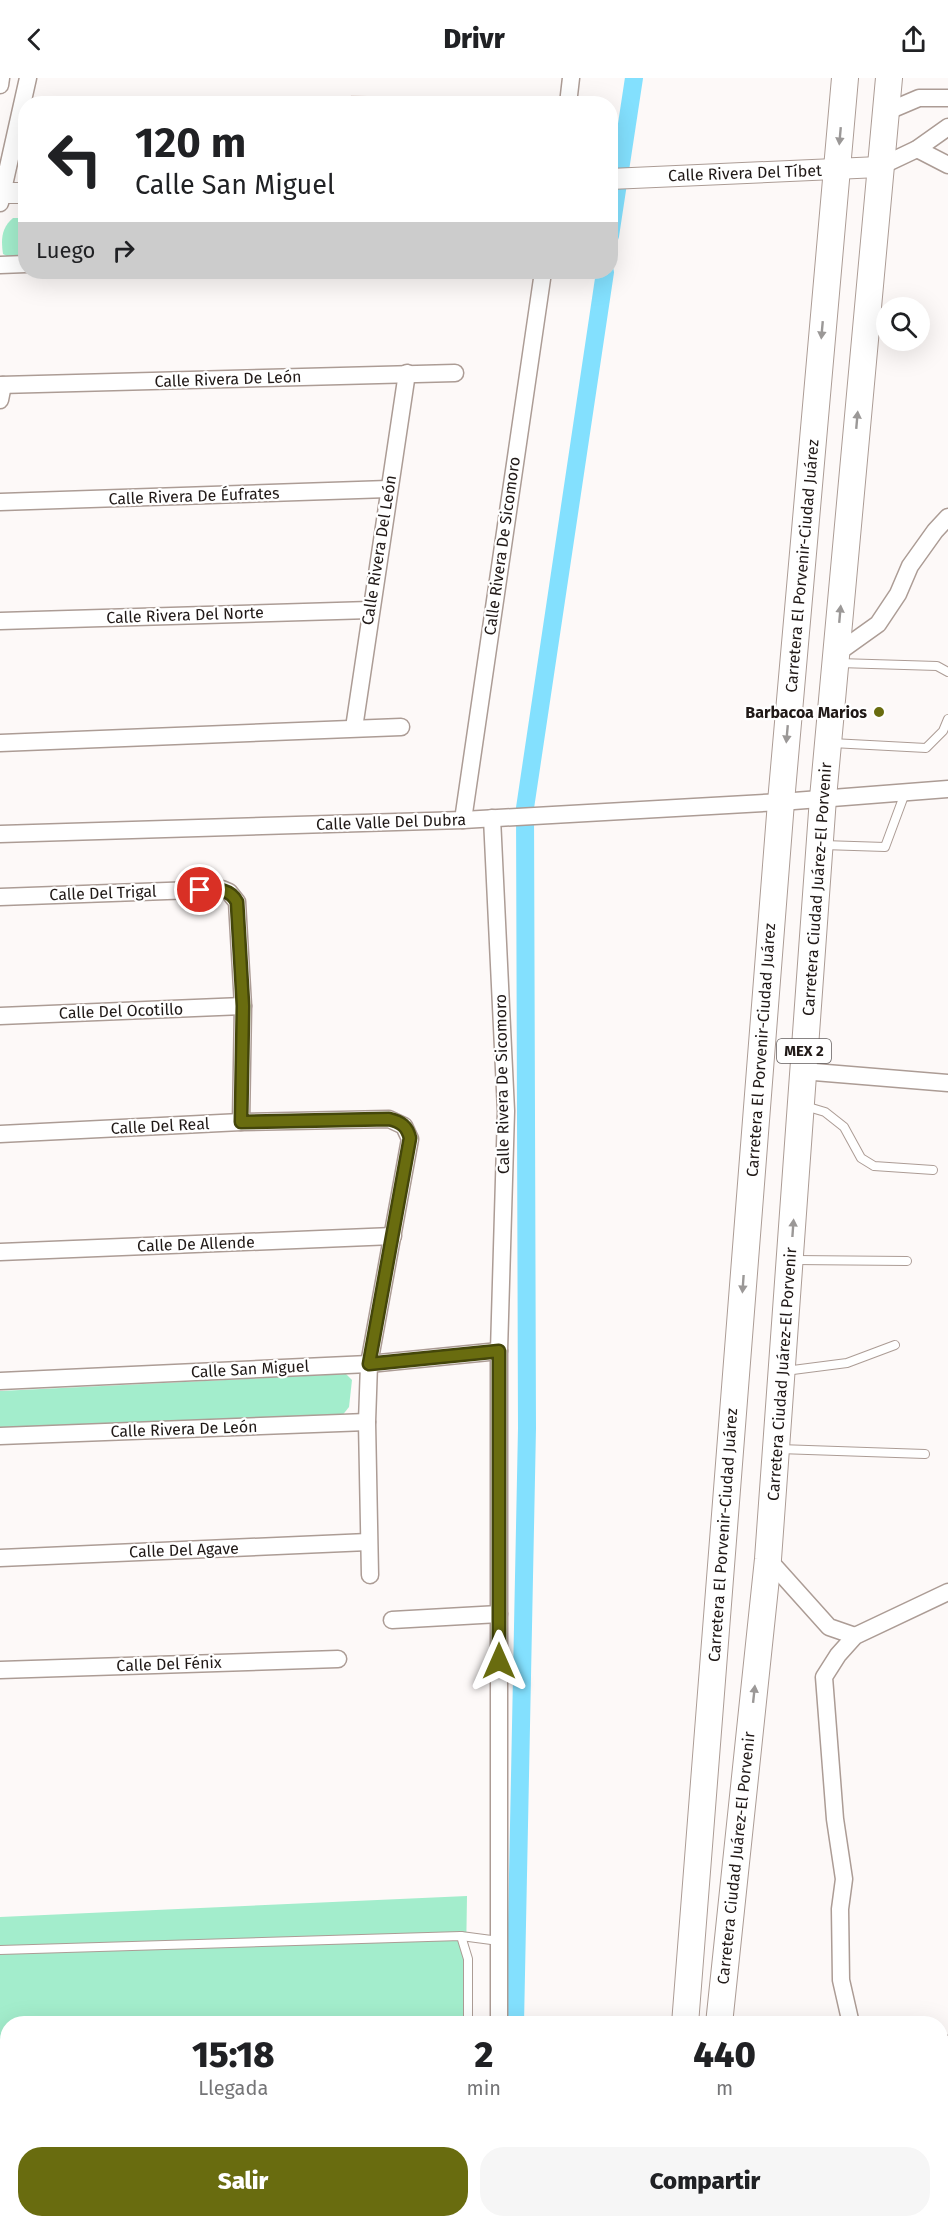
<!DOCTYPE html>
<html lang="es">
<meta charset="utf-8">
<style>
:root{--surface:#fff;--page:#f6f6f6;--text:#202124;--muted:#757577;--accent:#696c0f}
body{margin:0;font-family:"Fira Sans",sans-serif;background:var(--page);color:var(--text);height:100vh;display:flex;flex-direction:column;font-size:22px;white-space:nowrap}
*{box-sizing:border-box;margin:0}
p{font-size:20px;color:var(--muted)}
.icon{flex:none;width:33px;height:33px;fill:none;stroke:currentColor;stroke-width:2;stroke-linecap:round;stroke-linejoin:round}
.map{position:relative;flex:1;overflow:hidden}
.side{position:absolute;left:0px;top:1938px;width:948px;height:212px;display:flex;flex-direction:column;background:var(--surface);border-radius:24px 24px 0 0;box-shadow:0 6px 24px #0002}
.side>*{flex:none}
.guide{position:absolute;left:18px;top:18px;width:600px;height:183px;border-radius:24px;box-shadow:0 6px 24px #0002;background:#fff;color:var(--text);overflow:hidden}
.controls{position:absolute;left:876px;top:219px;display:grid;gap:12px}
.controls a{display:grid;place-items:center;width:54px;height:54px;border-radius:50%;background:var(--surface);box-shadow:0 6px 24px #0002;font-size:30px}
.pin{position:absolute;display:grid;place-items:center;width:51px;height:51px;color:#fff;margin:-26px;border:3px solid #fff;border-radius:50%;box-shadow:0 2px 6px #0007}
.me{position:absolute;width:66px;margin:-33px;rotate:0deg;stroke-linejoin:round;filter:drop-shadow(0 0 4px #0008)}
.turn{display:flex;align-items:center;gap:21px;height:126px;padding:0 18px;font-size:27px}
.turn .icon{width:78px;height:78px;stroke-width:2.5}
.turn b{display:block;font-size:42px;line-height:51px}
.then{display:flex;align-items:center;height:57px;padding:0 18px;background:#0003;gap:12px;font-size:22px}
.eta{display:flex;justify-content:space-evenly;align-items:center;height:102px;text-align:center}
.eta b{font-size:36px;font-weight:800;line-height:42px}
.button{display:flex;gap:12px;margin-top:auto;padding:12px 18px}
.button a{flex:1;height:69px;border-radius:24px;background:var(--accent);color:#fff;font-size:24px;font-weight:800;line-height:69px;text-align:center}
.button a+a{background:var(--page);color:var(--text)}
header{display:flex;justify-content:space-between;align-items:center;height:78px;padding:0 18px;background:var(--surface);font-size:27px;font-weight:800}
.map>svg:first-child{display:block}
.built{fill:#f2e8e4}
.green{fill:#a3edcc}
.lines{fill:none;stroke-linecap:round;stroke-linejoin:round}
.canal{stroke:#83e0fe;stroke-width:18}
.service-casing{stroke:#ac9c95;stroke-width:10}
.minor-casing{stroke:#ac9c95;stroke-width:19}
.tertiary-casing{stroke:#ac9c95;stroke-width:22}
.primary-casing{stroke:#ac9c95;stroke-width:28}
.service{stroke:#fff;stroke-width:8}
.minor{stroke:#fff;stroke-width:16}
.tertiary{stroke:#fff;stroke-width:20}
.primary{stroke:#fff;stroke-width:26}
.oneway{fill:#9b9897}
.route-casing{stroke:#44460a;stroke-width:15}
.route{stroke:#696c0f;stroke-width:10}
.poi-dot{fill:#696c0f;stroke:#fff;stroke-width:2}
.labels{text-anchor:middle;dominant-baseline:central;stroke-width:4.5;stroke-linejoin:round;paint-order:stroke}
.shield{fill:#fff;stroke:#635e5d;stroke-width:1.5}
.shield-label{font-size:15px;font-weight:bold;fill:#201917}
.street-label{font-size:16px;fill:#201917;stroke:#fff}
.poi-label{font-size:16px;font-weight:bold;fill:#201917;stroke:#fff;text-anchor:end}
</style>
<header><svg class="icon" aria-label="back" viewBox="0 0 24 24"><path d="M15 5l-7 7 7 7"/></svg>Drivr<svg class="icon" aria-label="share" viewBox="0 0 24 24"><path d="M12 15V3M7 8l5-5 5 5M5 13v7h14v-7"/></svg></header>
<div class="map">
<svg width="948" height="2149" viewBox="0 0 948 2149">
<rect width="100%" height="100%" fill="#fdf9f8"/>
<path class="built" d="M351,17l114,7 22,1h-137z"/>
<g class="green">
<path d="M13,140h12v39h-16l-6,-3c-2,-14 -2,-26 10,-36z"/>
<path d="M346,1296l6,6 -3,27 -8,10 -341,11v-37z"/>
<path d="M467,1818l-2,127 -457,1v196h454v7h-462v-310z"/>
</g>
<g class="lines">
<g class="canal">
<path d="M610,158l24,-158"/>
<path d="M515,1946l12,-596 -2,-620 80,-536"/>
<path d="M511,2149v-7"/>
</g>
<g class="service-casing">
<g id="service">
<path d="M839,585l98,3 11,6"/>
<path d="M832,665l94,5 17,-17 5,-12"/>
<path d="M823,767l62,2 20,-54"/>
<path d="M805,1028l20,6 19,15 17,31 13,8 59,4"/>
<path d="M794,1182l113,1"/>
<path d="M785,1293l62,-8 48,-18"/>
<path d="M779,1371l146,5"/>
<path d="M461,1858l38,5"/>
<path d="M0,1872l461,-14 7,23v65"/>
<path d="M201,2149l128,-7"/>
<path d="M458,2149l4,-7"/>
</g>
</g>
<g class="minor-casing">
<g id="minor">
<path d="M0,7l1,-7"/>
<path d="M568,26l3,-26"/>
<path d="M886,34l33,-14h29"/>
<path d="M917,71l31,16"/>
<path d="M879,89l38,-18 31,-22"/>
<path d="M0,125l28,-125"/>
<path d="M0,187l26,-1"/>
<path d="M0,307l455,-12"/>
<path d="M0,322l3,-15"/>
<path d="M0,424l388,-13"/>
<path d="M0,543l370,-11"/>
<path d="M836,576l42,-30 20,-30 12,-28 25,-35 13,-14"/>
<path d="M354,650l53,-355"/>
<path d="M0,665l401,-16"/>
<path d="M492,740l14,293 -7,240v673"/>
<path d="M463,742l80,-548"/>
<path d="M0,756l463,-14 318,-18 167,-13"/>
<path d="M0,819l222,-8 7,3 8,10 6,104 -2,116"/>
<path d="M0,938l243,-10"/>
<path d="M802,993l146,12"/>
<path d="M0,1056l241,-12 148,-3 15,7 6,13 -41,225 -2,58 3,153"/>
<path d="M0,1174l393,-16"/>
<path d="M0,1303l369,-17 130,-13"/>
<path d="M0,1358l367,-14"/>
<path d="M0,1480l368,-16"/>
<path d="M768,1481l61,68 26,9"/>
<path d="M392,1542l107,-6"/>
<path d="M0,1592l338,-11"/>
<path d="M851,1946l-10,-44 -1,-71 4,-30 -9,-60 -11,-142 14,-22 17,-19 93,-44"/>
<path d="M940,1967l8,-1"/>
<path d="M498,2149v-7"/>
<path d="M782,2149l6,-7"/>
</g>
</g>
<g class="tertiary-casing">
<g id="tertiary">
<path d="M610,101l269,-12"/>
<path d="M0,115h26"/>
</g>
</g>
<g class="primary-casing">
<g id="primary">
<path d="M685,1946l96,-1222 64,-724"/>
<path d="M719,1946l49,-465 55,-761 66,-720"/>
<path d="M666,2149l1,-7"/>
<path d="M705,2149l1,-7"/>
</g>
</g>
<use href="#service" class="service"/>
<use href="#minor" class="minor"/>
<use href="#tertiary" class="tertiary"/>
<use href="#primary" class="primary"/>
</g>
<defs><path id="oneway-solid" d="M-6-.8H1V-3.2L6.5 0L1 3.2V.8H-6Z" transform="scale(1.5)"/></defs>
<g class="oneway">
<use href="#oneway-solid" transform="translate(840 58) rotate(95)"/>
<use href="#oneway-solid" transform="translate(822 252) rotate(95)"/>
<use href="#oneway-solid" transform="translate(857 342) rotate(-85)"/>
<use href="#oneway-solid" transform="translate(840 536) rotate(-85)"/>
<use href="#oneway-solid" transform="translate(787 656) rotate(95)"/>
<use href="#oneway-solid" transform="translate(793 1150) rotate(-86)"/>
<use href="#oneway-solid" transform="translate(743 1206) rotate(94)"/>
<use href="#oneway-solid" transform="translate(754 1616) rotate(-84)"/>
</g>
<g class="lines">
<g class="route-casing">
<path id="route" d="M200,812c15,0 29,-3 37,12l6,104 -2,116 148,-3c12,3 18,7 21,19l-41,226 130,-13v310"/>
</g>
<use href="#route" class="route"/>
</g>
<circle class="poi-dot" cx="879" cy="634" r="6"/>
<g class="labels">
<rect class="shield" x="777" y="961" width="54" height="24" rx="4.5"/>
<g class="shield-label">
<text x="804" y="973">MEX 2</text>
</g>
<g class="street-label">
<text transform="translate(745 95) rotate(-2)">Calle Rivera Del Tíbet</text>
<text transform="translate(228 301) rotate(-2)">Calle Rivera De León</text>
<text transform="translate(194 418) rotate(-2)">Calle Rivera De Éufrates</text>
<text transform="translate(502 468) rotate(-82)">Calle Rivera De Sicomoro</text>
<text transform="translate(379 472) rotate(-81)">Calle Rivera Del León</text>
<text transform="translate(802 488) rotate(-85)">Carretera El Porvenir-Ciudad Juárez</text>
<text transform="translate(185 537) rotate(-2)">Calle Rivera Del Norte</text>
<text transform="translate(391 744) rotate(-2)">Calle Valle Del Dubra</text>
<text transform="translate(817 811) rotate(-86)">Carretera Ciudad Juárez-El Porvenir</text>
<text transform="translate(103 815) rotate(-2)">Calle Del Trigal</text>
<text transform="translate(121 933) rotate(-2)">Calle Del Ocotillo</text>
<text transform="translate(761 972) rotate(-86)">Carretera El Porvenir-Ciudad Juárez</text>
<text transform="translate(502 1006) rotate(-91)">Calle Rivera De Sicomoro</text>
<text transform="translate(160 1048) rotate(-3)">Calle Del Real</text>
<text transform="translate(196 1166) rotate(-2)">Calle De Allende</text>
<text transform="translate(250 1291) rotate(-3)">Calle San Miguel</text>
<text transform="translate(782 1296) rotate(-86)">Carretera Ciudad Juárez-El Porvenir</text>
<text transform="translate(184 1351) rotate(-2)">Calle Rivera De León</text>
<text transform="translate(723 1457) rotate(-86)">Carretera El Porvenir-Ciudad Juárez</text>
<text transform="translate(184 1472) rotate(-2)">Calle Del Agave</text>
<text transform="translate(169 1586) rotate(-2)">Calle Del Fénix</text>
<text transform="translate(736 1780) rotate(-84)">Carretera Ciudad Juárez-El Porvenir</text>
</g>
<g class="poi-label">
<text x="867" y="634">Barbacoa Marios</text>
</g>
</g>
</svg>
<div class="controls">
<a><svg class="icon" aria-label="search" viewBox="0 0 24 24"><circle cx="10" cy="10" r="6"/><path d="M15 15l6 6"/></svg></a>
</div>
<div class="pin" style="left:200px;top:812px;background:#d93025"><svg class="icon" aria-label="arrive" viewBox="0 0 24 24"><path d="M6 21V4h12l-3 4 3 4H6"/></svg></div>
<svg class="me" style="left:499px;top:1583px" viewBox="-20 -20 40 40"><path d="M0-17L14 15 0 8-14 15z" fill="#696c0f" stroke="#fff" stroke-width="4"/></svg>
<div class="guide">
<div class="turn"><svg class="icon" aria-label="left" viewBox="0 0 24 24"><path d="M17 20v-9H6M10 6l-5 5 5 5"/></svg><div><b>120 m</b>Calle San Miguel</div></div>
<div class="then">Luego<svg class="icon" aria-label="right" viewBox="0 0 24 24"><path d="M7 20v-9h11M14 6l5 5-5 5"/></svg></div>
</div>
<section class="side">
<div class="eta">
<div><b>15:18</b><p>Llegada</p></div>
<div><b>2</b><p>min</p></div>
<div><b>440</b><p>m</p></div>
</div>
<div class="button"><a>Salir</a><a>Compartir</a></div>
</section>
</div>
